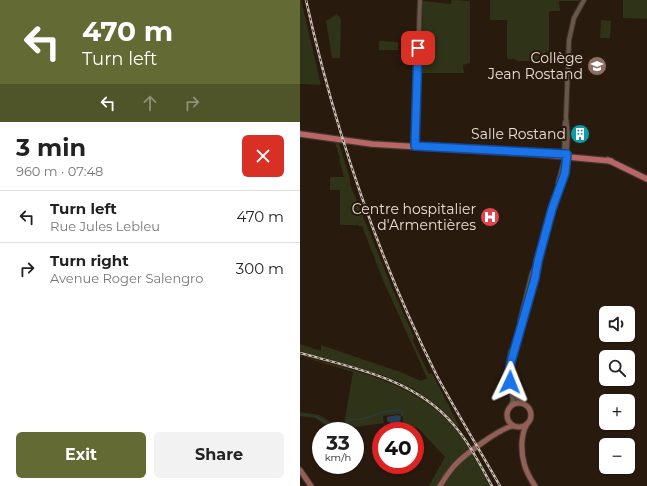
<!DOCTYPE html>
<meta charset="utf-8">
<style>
:root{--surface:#fff;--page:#f2f2f2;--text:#222;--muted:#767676;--line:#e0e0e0;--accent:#636a34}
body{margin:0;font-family:Montserrat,sans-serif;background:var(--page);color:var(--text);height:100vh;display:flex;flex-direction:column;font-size:15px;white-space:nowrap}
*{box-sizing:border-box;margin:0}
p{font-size:13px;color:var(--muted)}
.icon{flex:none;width:22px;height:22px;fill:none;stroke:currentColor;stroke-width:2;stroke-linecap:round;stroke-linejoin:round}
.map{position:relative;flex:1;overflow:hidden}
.drawer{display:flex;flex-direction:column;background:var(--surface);width:300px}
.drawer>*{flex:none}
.banner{background:#636a34;color:#fff;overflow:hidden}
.fabs{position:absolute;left:299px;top:306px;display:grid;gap:8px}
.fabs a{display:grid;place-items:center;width:36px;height:36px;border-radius:6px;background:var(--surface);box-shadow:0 1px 3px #0004;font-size:20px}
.speed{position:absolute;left:12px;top:422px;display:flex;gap:8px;font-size:20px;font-weight:700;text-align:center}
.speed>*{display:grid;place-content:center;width:52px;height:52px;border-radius:50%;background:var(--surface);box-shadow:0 1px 3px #0004;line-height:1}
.speed small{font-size:10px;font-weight:400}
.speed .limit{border:6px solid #d22;background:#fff;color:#111}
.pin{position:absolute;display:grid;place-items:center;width:34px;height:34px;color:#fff;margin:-17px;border-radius:8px;box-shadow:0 2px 6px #0006}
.me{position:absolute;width:44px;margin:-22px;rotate:2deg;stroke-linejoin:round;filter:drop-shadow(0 0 3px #0008)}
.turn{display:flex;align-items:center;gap:14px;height:84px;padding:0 16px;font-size:18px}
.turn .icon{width:52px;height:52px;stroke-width:2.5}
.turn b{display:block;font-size:28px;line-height:34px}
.lanes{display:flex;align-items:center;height:38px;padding:0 16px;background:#0003;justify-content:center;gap:20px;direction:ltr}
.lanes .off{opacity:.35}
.round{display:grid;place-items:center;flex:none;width:42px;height:42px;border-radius:6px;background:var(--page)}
.headline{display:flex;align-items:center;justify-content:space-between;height:68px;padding:0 16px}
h1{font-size:24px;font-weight:700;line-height:30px}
.action{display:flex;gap:8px;margin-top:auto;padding:8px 16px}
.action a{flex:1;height:46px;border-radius:6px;background:var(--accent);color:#fff;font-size:16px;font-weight:700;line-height:46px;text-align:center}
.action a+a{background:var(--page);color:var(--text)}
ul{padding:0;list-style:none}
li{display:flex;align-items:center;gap:12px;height:52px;padding:0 16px;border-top:1px solid var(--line)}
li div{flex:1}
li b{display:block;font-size:15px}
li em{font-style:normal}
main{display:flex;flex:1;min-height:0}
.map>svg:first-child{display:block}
.green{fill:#2f3317}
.water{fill:#293d55}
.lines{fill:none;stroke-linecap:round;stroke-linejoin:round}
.stream{stroke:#293d55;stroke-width:1}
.tertiary-casing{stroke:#41352f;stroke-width:6}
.secondary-casing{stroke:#41352f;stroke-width:7}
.primary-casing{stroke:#41352f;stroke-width:8}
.tertiary{stroke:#695749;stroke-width:4}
.secondary{stroke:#915f56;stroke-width:5}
.primary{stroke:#b96764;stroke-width:5.5}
.rail-casing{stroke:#cbc0b7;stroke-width:2.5}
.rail{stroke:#291a0e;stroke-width:1;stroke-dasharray:3;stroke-linecap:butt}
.route-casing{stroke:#114b97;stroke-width:10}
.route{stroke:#1a73e8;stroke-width:7}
.labels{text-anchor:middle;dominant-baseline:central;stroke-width:4;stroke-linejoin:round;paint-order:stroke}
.poi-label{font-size:14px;fill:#e9dfd7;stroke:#291a0e;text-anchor:end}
</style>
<main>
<section class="drawer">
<div class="banner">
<div class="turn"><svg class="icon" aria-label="left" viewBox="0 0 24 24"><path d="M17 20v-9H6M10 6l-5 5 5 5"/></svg><div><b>470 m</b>Turn left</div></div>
<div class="lanes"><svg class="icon" aria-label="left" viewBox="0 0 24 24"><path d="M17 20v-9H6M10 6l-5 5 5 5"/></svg><svg class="icon off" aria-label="ahead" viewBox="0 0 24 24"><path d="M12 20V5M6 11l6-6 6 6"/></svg><svg class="icon off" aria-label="right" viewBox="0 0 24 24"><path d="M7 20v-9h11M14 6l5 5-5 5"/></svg></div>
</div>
<div class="headline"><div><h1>3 min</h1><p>960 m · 07:48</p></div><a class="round" style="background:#d93025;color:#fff"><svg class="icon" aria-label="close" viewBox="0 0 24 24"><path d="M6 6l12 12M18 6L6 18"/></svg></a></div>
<ul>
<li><svg class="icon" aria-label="left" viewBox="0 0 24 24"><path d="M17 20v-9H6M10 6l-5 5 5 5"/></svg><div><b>Turn left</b><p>Rue Jules Lebleu</p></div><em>470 m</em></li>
<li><svg class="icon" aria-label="right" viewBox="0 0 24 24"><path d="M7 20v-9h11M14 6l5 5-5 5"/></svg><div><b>Turn right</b><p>Avenue Roger Salengro</p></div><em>300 m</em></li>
</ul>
<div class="action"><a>Exit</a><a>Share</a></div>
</section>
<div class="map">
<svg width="347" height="486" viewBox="0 0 347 486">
<rect width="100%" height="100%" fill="#291a0e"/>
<g class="green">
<path d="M0,0h1l20,85 -21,-1z"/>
<path d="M151,0l19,1v62l-7,2 1,8h-43l2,-72 28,3z"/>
<path d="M190,0h89v1h-20l1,10h-11v41h-4v9h-27l-4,-2h-7v-39h-17z"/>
<path d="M323,0h24v19l-24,-1z"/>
<path d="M37,14l4,6 -1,38h-8l-6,-37z"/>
<path d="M301,20l10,1 -1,17h-10z"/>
<path d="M79,41l19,1v8h-19z"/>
<path d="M35,143h4l11,36v5l42,104 22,49 -1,4 16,33 3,-1 27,53 -1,1 -19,-20 -25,-18 -15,-7 -17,-7 -82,-24v-7l21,7v-6l82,28 18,8 6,-3 -44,-98 -21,-54h-3l-2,-5 1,4h-18v-35h-10v-13h14l-5,-18 1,-1z"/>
<path d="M0,355c54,16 112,26 151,69 16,17 27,42 39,62h-61l16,-29 -27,-29 -15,-2v-9l-4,-3 -16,2 1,7 -35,5 -2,3h-12l-20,-13 -15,-2v-4l19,3 20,12h2l3,-2 9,-53 -53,-16z"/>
</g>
<path class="water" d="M97,415l4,1 -1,8h-7l-6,-3v-4z"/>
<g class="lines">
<g class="stream">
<path d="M0,415h7"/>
<path d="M15,416l20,12 7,2 2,-2 4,-8c4,0 9,0 13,-1 13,-2 28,-12 41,-8l1,3 -2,2"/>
</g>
<g class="tertiary-casing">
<g id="tertiary">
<path d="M115,146l5,-146"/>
<path d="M258,183l6,-22 1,-39"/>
<path d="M220,321l12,-48 4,-8"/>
<path d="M208,366l3,-15"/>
<path d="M211,392l2,8 -2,6"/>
<path d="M222,403c-11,-9 -14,-23 -12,-37l25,-88 3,-17 18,-64 9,-27 3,-35 -2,-18 3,-77 5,-22 10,-18"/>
</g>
</g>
<g class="secondary-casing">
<g id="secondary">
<circle cx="219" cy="415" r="12"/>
<path d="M226,426c-3,5 -3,9 -4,15 -1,18 3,30 13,45"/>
<path d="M0,470l11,16"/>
<path d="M140,486c4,-7 9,-14 14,-20 10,-11 46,-38 59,-40"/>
</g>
</g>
<g class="primary-casing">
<g id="primary">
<path d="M0,134l72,10 164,10 75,7"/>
<path d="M308,160l39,19"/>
</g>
</g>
<use href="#tertiary" class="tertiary"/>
<use href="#secondary" class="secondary"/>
<use href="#primary" class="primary"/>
<g class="rail-casing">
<g id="rail">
<path d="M6,0c29,130 71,256 131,376 20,37 42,73 63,110"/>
<path d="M0,353c54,15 115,26 153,71 16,18 27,41 39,62"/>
</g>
</g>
<use href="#rail" class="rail"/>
</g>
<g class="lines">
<g class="route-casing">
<path id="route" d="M118,48l-3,98 152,8 -2,19 -13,36 -14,52 -3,17 -24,84 -2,12 1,8"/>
</g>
<use href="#route" class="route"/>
</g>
<defs>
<g id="school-disc" transform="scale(1)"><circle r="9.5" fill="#8d6e63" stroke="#291a0e"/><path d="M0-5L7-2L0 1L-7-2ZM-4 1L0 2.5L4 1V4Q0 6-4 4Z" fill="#fff"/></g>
<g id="building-disc" transform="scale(1)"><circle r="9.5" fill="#0f9aa8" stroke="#291a0e"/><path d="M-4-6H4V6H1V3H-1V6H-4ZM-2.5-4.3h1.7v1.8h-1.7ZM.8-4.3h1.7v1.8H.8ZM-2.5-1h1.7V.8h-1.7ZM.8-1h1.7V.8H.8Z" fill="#fff"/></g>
<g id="hospital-disc" transform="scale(1)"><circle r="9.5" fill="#e0444e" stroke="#291a0e"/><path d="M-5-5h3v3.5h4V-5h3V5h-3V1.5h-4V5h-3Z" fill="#fff"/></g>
</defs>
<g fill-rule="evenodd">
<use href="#school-disc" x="297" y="66"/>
<use href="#building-disc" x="280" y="134"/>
<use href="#hospital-disc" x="190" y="217"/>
</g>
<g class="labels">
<g class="poi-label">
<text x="283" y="58">Collège<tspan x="283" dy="16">Jean Rostand</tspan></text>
<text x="266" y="134">Salle Rostand</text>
<text x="176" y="209">Centre hospitalier<tspan x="176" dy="16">d'Armentières</tspan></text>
</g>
</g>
</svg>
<div class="fabs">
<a><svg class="icon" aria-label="sound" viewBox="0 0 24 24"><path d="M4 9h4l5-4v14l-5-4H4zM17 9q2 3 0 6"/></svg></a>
<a><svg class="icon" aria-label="search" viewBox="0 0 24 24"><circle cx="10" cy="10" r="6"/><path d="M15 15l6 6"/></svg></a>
<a>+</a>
<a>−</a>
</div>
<div class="speed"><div>33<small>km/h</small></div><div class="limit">40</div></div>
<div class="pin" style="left:118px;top:48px;background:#d93025"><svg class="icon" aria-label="arrive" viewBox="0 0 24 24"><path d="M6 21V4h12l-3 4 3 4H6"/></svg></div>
<svg class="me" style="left:210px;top:382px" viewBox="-20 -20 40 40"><path d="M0-17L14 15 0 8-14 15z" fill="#1a73e8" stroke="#fff" stroke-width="4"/></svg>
</div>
</main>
